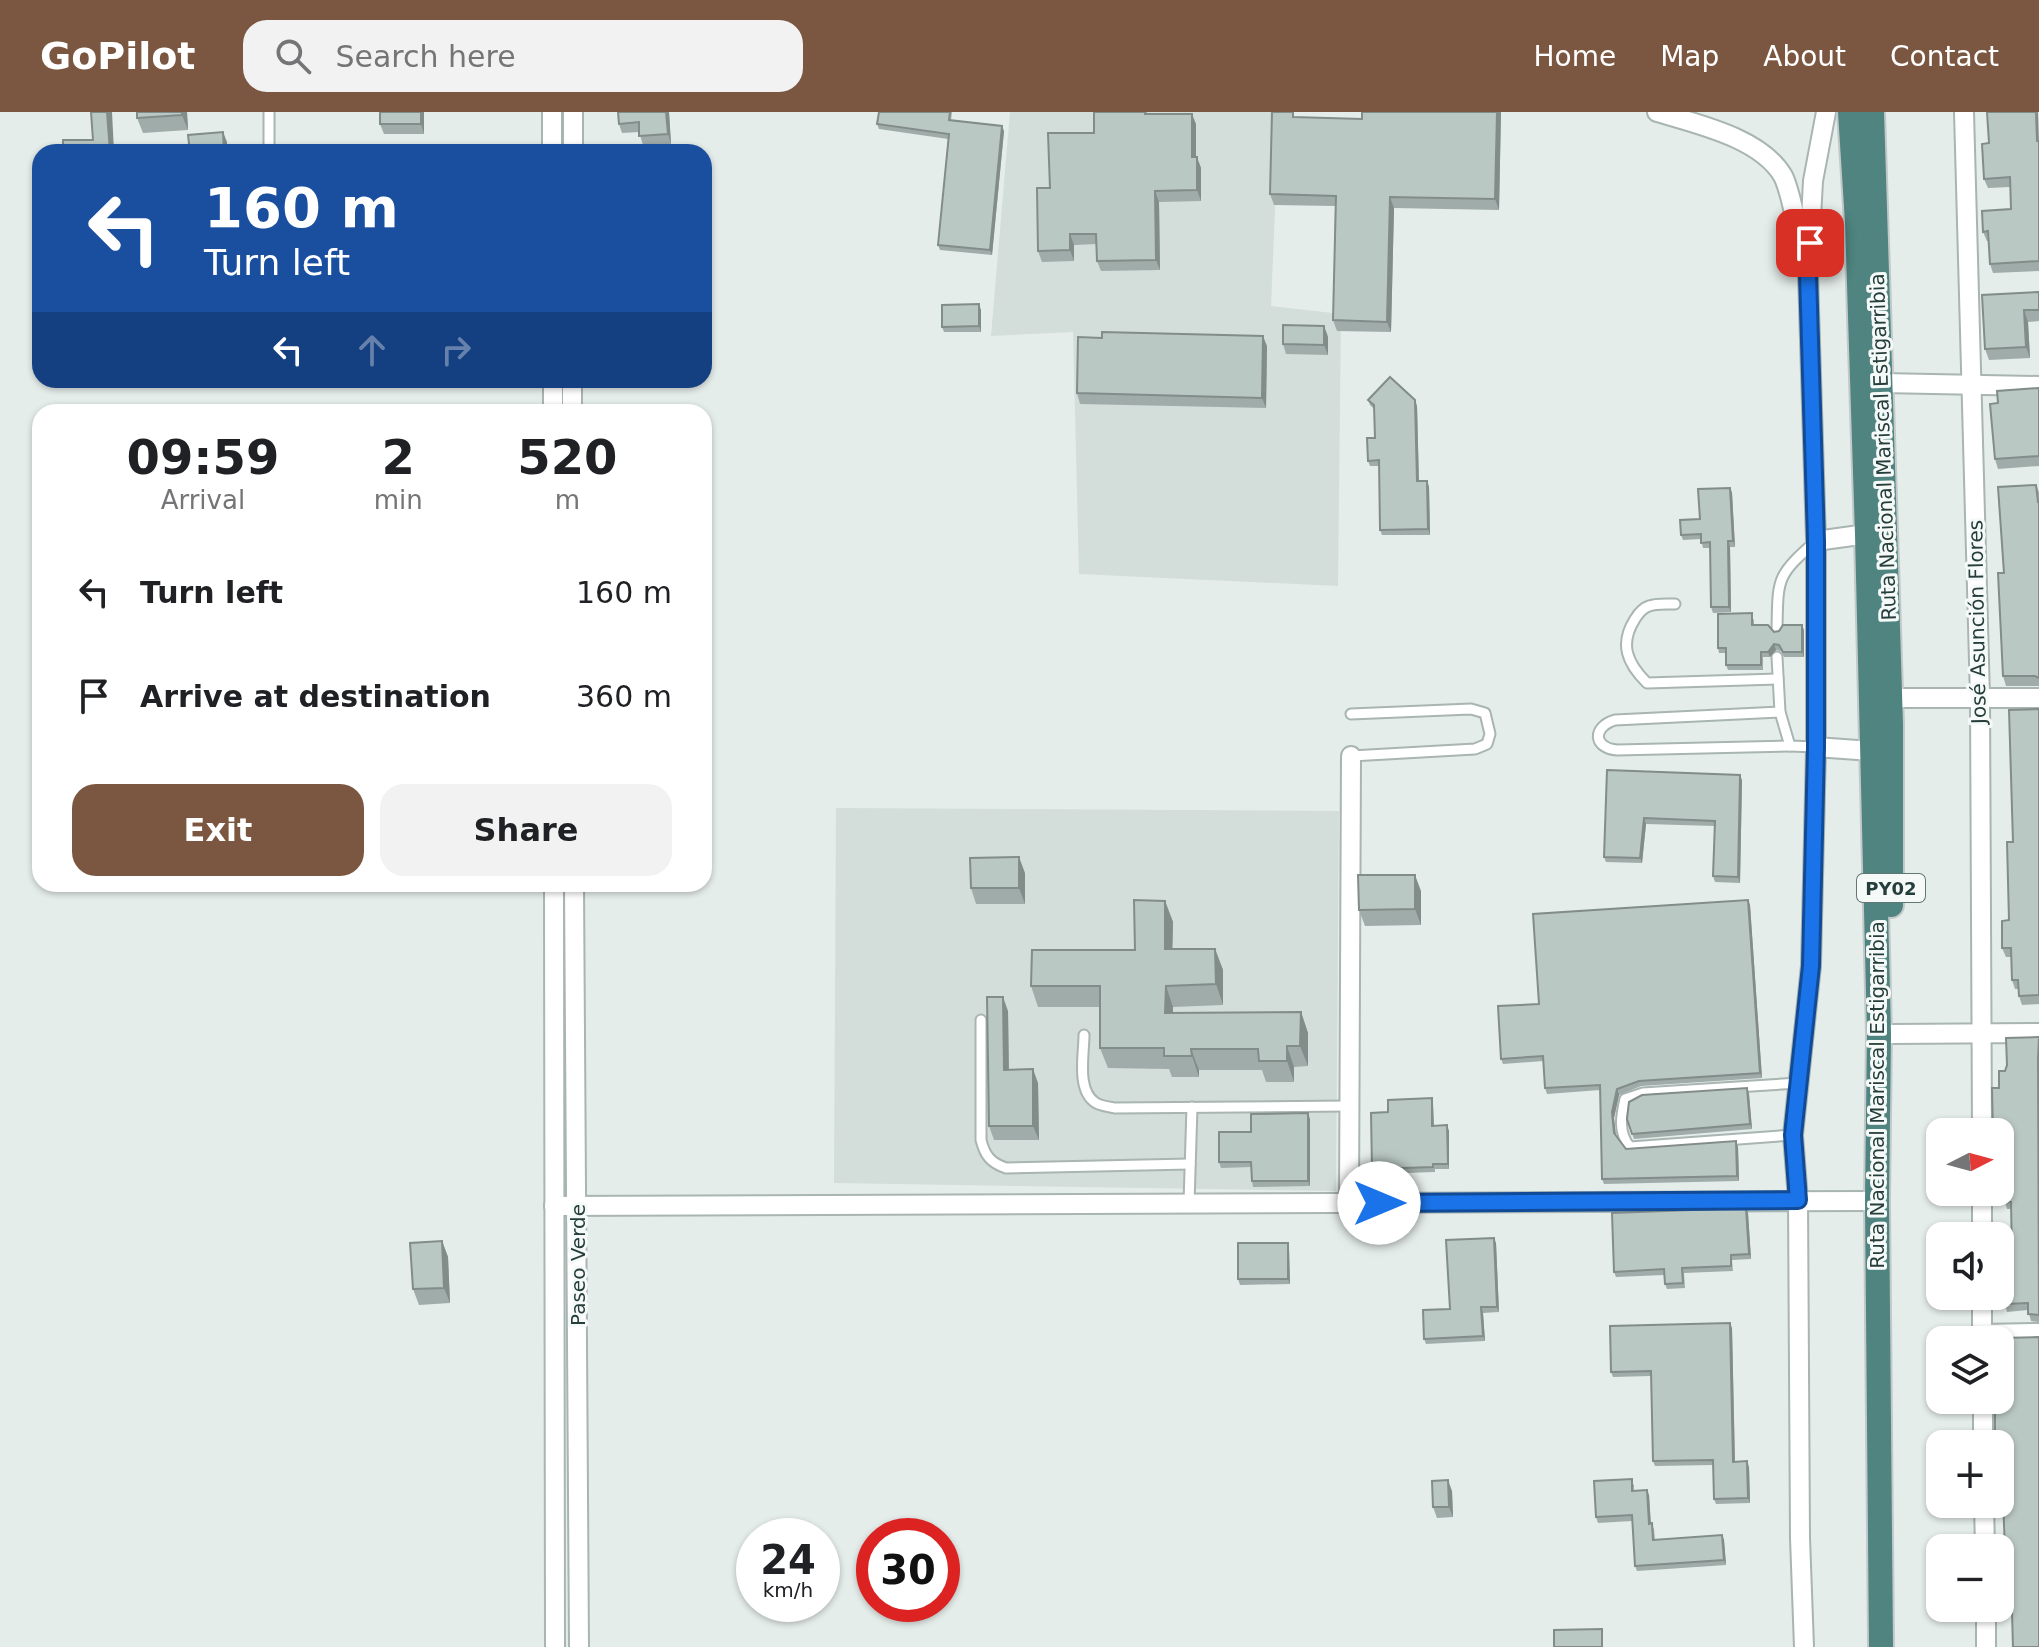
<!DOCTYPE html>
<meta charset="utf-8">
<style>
:root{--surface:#fff;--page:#f2f2f2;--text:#202124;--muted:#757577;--accent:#7b5741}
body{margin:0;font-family:"DejaVu Sans",sans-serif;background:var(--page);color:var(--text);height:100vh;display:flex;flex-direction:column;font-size:30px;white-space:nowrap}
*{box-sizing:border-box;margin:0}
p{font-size:26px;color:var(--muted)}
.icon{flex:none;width:44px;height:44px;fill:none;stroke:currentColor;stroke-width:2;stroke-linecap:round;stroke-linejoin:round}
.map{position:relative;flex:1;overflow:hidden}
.drawer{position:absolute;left:32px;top:292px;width:680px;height:488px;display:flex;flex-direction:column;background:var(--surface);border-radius:24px;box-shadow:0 2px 6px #0004}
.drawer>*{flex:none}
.banner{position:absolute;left:32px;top:32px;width:680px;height:244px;border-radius:24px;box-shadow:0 2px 6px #0004;background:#1a4fa0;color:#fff;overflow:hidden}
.needle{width:52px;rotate:84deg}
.buttons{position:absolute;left:1926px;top:1006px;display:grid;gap:16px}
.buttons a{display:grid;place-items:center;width:88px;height:88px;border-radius:16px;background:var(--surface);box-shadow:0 2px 6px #0004;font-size:40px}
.speed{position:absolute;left:736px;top:1406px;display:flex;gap:16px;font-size:40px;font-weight:700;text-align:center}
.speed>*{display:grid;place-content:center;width:104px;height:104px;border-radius:50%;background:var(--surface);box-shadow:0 2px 6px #0004;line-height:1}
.speed small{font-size:20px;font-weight:400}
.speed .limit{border:12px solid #d22;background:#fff;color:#111}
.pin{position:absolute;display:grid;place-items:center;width:68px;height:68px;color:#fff;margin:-34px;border-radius:16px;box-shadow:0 4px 12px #0006}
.me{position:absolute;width:88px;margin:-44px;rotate:90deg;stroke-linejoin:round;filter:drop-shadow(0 0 6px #0008)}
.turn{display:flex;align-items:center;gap:28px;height:168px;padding:0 40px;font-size:36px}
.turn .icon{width:104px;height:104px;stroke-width:2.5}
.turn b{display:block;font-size:56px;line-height:68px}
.lanes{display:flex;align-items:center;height:76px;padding:0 40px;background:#0003;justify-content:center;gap:40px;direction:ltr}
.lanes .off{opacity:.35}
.eta{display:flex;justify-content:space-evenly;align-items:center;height:136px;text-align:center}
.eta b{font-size:48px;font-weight:600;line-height:56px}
.action{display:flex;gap:16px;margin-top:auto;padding:16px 40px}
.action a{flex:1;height:92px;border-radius:24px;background:var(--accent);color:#fff;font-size:32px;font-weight:600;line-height:92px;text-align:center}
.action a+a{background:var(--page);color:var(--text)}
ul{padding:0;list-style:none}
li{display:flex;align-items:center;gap:24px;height:104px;padding:0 40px}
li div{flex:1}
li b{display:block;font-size:30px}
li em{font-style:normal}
header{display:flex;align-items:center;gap:48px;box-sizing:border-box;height:112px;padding:0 40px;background:var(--accent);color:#fff}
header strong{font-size:38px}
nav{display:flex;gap:44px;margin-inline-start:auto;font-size:28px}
.search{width:560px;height:72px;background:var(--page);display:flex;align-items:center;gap:20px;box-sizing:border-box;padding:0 28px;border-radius:24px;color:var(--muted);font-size:30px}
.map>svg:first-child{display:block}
.built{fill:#d3ddda}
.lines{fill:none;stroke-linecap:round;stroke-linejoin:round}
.service-casing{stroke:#a8b5b2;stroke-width:13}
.minor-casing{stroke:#a8b5b2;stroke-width:22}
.trunk-casing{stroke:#c2c9c8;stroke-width:28}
.service{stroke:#fff;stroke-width:9}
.minor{stroke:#fff;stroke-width:18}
.trunk{stroke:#4f8480;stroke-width:24}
.wall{fill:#a0aca9}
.shaded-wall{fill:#828c89}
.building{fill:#bac8c4;stroke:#828c89;stroke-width:2}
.route-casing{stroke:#114b97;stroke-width:20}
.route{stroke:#1a73e8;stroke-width:14}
.labels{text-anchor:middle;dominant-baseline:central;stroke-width:6;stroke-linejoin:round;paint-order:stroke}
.shield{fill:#f5faf8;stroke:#637674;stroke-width:2}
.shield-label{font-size:18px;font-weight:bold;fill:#253e3b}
.street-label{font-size:20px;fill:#253e3b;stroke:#f5faf8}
</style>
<header>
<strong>GoPilot</strong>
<div class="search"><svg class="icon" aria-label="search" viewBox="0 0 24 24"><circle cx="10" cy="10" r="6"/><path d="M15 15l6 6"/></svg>Search here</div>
<nav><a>Home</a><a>Map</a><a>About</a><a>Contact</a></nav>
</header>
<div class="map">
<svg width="2039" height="1535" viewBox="0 0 2039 1535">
<rect width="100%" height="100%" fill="#e5edea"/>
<g class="built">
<path d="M1010,0h269l-8,194 70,8 -3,272 -259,-12 -6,-242 -82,4z"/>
<path d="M836,696l503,3 -3,380 -502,-8z"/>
</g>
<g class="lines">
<g class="service-casing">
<g id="service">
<path d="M269,40v-40"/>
<path d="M1675,492c-8,0 -19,-1 -26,2 -6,2 -11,8 -14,13 -16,25 -8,44 12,64l131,-4"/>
<path d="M1777,518c1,-52 -1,-54 39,-89"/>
<path d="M1777,545l3,55 10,34 26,1"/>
<path d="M1780,600l-165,8c-23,7 -22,28 2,30l173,-4"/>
<path d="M1351,644l124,-7 12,-5 3,-10 -5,-21 -14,-4 -120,5"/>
<path d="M981,908v120c4,16 10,23 25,28l184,-4"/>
<path d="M1084,923c0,19 -8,56 12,68 5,3 13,4 19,5l233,-2"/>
<path d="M1793,1023l-163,12c-12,-14 -9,-31 -5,-48l18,-6 156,-10"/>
<path d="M1189,1091l3,-96"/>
</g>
</g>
<g class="minor-casing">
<g id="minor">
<path d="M552,0v40"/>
<path d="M1657,0c40,12 104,26 126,64 8,15 16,61 20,79"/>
<path d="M1964,0l16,586 2,434"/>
<path d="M573,40v-40"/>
<path d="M553,268v32"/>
<path d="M1881,271l158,3"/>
<path d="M572,300v-32"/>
<path d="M1816,429l51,-7"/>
<path d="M1890,586h149"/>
<path d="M1816,635v-206l-8,-267 5,-93 13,-69"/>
<path d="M554,772l1,763"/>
<path d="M574,772l5,763"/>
<path d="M1891,922l148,-1"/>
<path d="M1349,1092l2,-448"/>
<path d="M554,1094l1323,-5"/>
<path d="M1982,1124v-44"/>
<path d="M1982,1184v44"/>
<path d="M1982,1222l57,-1"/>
<path d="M1983,1288v44"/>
<path d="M1984,1392l1,44"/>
<path d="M1986,1496v39"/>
<path d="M1804,1535l-4,-109 -2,-338 -5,-65 18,-169 5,-219 55,4"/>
</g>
</g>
<g class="trunk-casing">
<g id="trunk">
<path d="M1850,0l7,110 10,312 12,500 -2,167 4,446"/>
<path d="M1872,0l19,613v180"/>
</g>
</g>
<use href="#service" class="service"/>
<use href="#minor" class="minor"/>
<use href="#trunk" class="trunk"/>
</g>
<g class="wall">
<path d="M137,0h50l1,18 -45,3 -6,-15z"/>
<path d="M424,0v22h-40l-4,-10z"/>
<path d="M669,0l2,32 -28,1 -4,-13 -17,1 -3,-9z"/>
<path d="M879,0h73l-1,8 53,11 -12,124 -52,-5 -2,-5 10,-106 -69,-10 -2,-5z"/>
<path d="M1094,0h53v2l49,10v33l5,11v33l-42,1 1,68 -59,1 -4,-10 -1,-17 -22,1v16l-32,1 -4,-11 12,-63 44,-55z"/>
<path d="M1362,0h139l-2,98 -105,-2 -3,124 -54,-1 -4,-11 2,-114 -61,-1 -4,-11 26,-77 66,2z"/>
<path d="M1987,0h51l1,159 -46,2 -3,-9 -1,-23h-2l-4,-9 28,-23 -1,-22 -22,1 -4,-9 5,-36z"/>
<path d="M2039,180v29l-11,1 2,36 -41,2 -4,-11z"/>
<path d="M981,198v22h-37l-2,-5z"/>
<path d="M1324,214l4,11v18l-42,-1 -3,-10z"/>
<path d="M1267,234l-1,62 -186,-4 -3,-11z"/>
<path d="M2039,276v78l-41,3 -3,-10 3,-56z"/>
<path d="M1368,288l49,6 2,75h8l2,6 1,48h-48l-2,-5 -1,-64h-9l-2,-5 7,-23 -1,-29 -4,-4z"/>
<path d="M2036,373l3,7v194h-33l-3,-10 1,-103z"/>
<path d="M1730,376l2,5 3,54h-5l1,65 -18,1 -2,-6 -1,-59h-7l-2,-9 -18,1 -2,-5 19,-16z"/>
<path d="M1754,507v6l20,7 30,-2v27h-20l-3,-6 -5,-1 -6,7h-7v13h-35l-2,-5v-12h-7l-1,-5z"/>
<path d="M2039,597v295l-17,1 -3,-9v-7h-4l-3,-9 -1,-23h-5l-4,-9 7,-28 4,-78z"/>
<path d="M1607,658l135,10 -2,103 -25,-1 -2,-6 2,-50 -69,-2 -4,39 -36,-1 -2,-5z"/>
<path d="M1025,761v31h-49l-5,-16z"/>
<path d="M1421,779v34l-56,1 -6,-16z"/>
<path d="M1165,789l8,21 -1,27h43l8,21v35l-50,2v6l128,-1 7,21v33l-14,1v15h-28l-4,-12h-63v7h-27l-3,-8 -61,-1 -8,-20v-41h-62l-7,-21 104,-36z"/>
<path d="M1750,793l12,173 -121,8 -22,9 -5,23 2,17 10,14 112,-2 1,34 -135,3 -2,-5 -2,-89 -53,4 -2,-6 -2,-27 -40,3 -2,-5 38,-55z"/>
<path d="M1008,899l1,59 29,13 1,57h-45l-5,-14z"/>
<path d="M2039,925v285l-8,-1 -3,-11 -21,2 -2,-8 -1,-15h-4v-32l12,-1 -1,-47h-4l-2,-7 4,-23 -1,-22 -2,-7 -1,-12h-5v-6l-7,-1 6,-43 6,-17 31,-33z"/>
<path d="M1749,982l3,35 -118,10 -7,-20z"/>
<path d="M1433,992l1,22 15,5v38h-14v3l-61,2 -2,-5 16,-57z"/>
<path d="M1310,1007v67l-57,1 -1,-6 -1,-14 -30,1 -2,-6 32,-30z"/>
<path d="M1746,1096l2,5 3,46 -19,1 1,11 -49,2 1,15 -18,1 -2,-5 -1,-9 -48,2 -2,-5z"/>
<path d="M442,1129l6,16 2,46 -31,2 -6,-16z"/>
<path d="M1496,1131l3,69 -16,1 2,28 -59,3 -2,-5 26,-30z"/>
<path d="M1289,1136l1,36 -50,1 -2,-6z"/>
<path d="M1732,1216l3,134 14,5 1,36 -34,1 -2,-5 -1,-34 -58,1 -2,-5 -2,-85 -38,1 -2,-5z"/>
<path d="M2037,1226l-25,246h-4l-2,-8 3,-77 -2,-55h-9l-3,-7 3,-26z"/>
<path d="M1634,1372v7l15,4 2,29 3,5 1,11 67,-5 2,5 2,25 -89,6 -2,-5 -3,-45 -34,2 -2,-6z"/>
<path d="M1452,1379l1,26 -16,1 -4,-11z"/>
</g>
<g class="shaded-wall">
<path d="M107,0h5l2,40h-4z"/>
<path d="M182,0h5l1,18 -6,-15z"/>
<path d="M421,0h3v22l-3,-10z"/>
<path d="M666,0h3l2,32 -3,-10z"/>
<path d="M1497,0h4l-2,98 -4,-11z"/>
<path d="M2036,0h2l1,34 -2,-5z"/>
<path d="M1192,2l4,10v44l-4,-11z"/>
<path d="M1002,14l2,5 -12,124 -2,-5z"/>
<path d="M223,20l4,10v10h-3z"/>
<path d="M1197,45l4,11v33l-4,-11z"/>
<path d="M1155,79l4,11 1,68 -4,-10z"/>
<path d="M1390,85l4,11 -3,124 -4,-10z"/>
<path d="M1070,122l4,11v16l-4,-11z"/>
<path d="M979,192l2,6v22l-2,-6z"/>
<path d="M2024,198l4,12 2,36 -4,-11z"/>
<path d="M1324,214l4,11v18l-4,-10z"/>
<path d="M1263,224l4,10 -1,62 -4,-10z"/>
<path d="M1415,288l2,6 2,81 -2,-6z"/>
<path d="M1427,369l2,6 1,48 -2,-6z"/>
<path d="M1730,376l2,5 3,54 -2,-6z"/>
<path d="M1728,429l2,6 1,65 -2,-5z"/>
<path d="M1802,513l2,5v27l-2,-5z"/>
<path d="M1774,532l2,6 -6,7 -2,-5z"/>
<path d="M1740,663l2,5 -2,103 -2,-6z"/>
<path d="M1644,706l2,6 -4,39 -2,-5z"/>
<path d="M1019,745l6,16v31l-6,-16z"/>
<path d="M1415,763l6,16v34l-6,-16z"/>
<path d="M1748,788l2,5 12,173 -2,-5z"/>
<path d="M1165,789l8,21 -1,47 -7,-20z"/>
<path d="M1215,837l8,21v35l-7,-21z"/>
<path d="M1166,874l7,21 -1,26 -7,-20z"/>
<path d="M1003,885l5,14 1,73 -5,-14z"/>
<path d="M1301,900l7,21v33l-8,-20z"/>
<path d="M1287,934l7,21v15l-7,-21z"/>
<path d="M1191,937l8,21v7l-7,-21z"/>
<path d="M1033,957l5,14 1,57 -6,-14z"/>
<path d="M1747,976l2,6 3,35 -2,-5z"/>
<path d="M1617,977l2,6 -5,23 2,20 -2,-5 -2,-21z"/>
<path d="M1432,986l1,6 1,27 -2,-5z"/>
<path d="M1308,1001l2,6v67l-2,-5z"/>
<path d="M1447,1013l2,6v38l-1,-5z"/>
<path d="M1736,1029l2,6 1,34 -2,-5z"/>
<path d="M1746,1096l2,5 3,46 -2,-5z"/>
<path d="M1494,1126l2,5 3,69 -2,-5z"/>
<path d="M442,1129l6,16 2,46 -6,-15z"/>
<path d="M1288,1131l1,5 1,36 -2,-5z"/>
<path d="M1481,1195l2,6 2,28 -2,-5z"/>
<path d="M1730,1211l2,5 3,139 -2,-5z"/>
<path d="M1747,1349l2,6 1,36 -2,-5z"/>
<path d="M1448,1368l4,11 1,26 -4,-10z"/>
<path d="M1647,1378l2,5 2,34 -2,-5z"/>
<path d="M1722,1423l2,5 2,25 -2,-5z"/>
</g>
<g class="building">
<path d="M91,0h16l3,40h-47v-12h30z"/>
<path d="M137,0h45v3l-45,3z"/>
<rect x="380" y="0" width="41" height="12"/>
<path d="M618,0h48l2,22 -29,2v-14l-20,2z"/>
<path d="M879,0h71l-1,8 53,6 -12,124 -52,-5 11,-111 -72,-10z"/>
<path d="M1094,0h51v2h47v43h5v33l-42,1 1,69 -59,1 -1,-27h-26v16l-32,1 -1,-63h13l-2,-55h46z"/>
<path d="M1272,0h21v5l69,2v-7h135l-2,87 -105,-2 -3,125 -54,-2 3,-124 -66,-2z"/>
<path d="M1987,0h49l1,29h2v120l-49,3 -2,-33 -5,1 -1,-21 29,-2 -1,-32 -26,2 -2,-35 7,-1z"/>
<path d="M223,20l1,20h-34l-2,-17z"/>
<path d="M2039,180v18h-15l2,37 -41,2 -3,-54z"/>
<path d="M979,192v22l-37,1v-22z"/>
<path d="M1283,213l41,1v19l-41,-1z"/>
<path d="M1102,220l161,4 -1,62 -185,-5 1,-56 24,1z"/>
<path d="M1390,265l25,23 2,81h10l1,48 -48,1 -1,-70 -11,1 -1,-23h8l-1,-33 -6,-5z"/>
<path d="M2039,276v68l-44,3 -5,-55 8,-1 -1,-12z"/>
<path d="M2036,373l2,17h1v176l-4,-2h-32l-5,-103h6l-6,-86z"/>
<path d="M1730,376l3,53h-5l1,66h-18l-1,-65 -9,1v-9l-20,1 -1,-15 20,-1 -2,-30z"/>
<path d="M1752,501v12h16l6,7 5,-1 4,-6h19v27h-19l-4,-7 -5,-1 -6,8h-7v13h-35v-17h-8v-34z"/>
<path d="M2039,597v286l-20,1 -1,-16h-6l-1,-32h-9v-27l7,-1 -2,-78h6l-4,-132z"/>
<path d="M1607,658l133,5 -2,102 -25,-1 2,-55 -71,-3 -4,40 -36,-1z"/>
<path d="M1019,745v31h-48l-1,-30z"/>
<path d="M1358,763h57v34l-56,1z"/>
<path d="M1134,788l31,1v48h50l1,35 -50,2 -1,27 136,-1 -1,34h-13v15h-28l-1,-12h-67l1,7h-28v-8h-64v-62h-69l1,-36h103z"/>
<path d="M1748,788l12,173 -121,8 -22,8 -5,23 2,21 12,16 110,-8 1,35 -135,3 -2,-94 -55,3 -2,-32 -42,3 -3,-53 41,-2 -6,-90z"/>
<path d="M987,885h16l1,73 29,-1v57h-44z"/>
<path d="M2039,925l-1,22 1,256 -11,-1v-11l-23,1 -1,-23 -4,1v-25l12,-1 -1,-54h-6l-1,-23h5l-1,-29h-2l-1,-19h-12l-1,-43h7v-17h6l2,-6 -1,-27z"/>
<path d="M1747,976l3,36 -118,10 -5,-15 2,-17 13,-7z"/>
<path d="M1432,986v28l15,-1 1,39h-15v3l-61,2 -1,-56 17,-1v-12z"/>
<path d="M1308,1001v68h-56l-1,-19h-32v-30h32v-18z"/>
<path d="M1746,1096l3,46 -18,1v11l-49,2 1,15 -18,1 -1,-15 -50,3 -2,-59z"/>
<path d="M1494,1126l3,69h-16l2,29 -59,3 -1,-29 27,-1 -4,-69z"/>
<path d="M442,1129l2,47 -31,1 -3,-46z"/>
<rect x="1238" y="1131" width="50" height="36"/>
<path d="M1730,1211l3,139 14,-1 1,37 -34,1 -1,-39 -60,1 -2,-90 -40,1 -1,-46z"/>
<path d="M2039,1225v310h-26l-2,-71h-5l-3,-77h6l-2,-62h-12v-26h3l-1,-11h3v-62z"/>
<path d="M1632,1367v12l15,-1 2,34 3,-1 1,17 69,-5 2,25 -89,6 -3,-51 -36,2 -2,-36z"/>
<path d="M1448,1368l1,27h-16l-1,-26z"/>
<path d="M1602,1517v18h-48v-17z"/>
</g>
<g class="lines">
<g class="route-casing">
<path id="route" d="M1379,1091l419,-3 -5,-65 18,-169 5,-219v-206l-8,-267 2,-31"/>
</g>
<use href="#route" class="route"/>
</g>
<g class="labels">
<rect class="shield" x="1857" y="762" width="68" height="28" rx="6"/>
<g class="shield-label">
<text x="1891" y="776">PY02</text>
</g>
<g class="street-label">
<text transform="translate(1883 335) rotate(-92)">Ruta Nacional Mariscal Estigarribia</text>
<text transform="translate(1977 510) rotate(-91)">José Asunción Flores</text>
<text transform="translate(1877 983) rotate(-90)">Ruta Nacional Mariscal Estigarribia</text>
<text transform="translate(578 1153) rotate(-90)">Paseo Verde</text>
</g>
</g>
</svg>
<div class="buttons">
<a><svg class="needle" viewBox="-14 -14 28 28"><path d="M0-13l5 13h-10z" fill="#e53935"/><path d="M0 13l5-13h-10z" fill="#757577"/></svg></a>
<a><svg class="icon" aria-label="sound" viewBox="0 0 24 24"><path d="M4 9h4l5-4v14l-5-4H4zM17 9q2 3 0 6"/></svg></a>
<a><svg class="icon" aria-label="layers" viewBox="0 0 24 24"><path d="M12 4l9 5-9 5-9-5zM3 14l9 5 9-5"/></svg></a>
<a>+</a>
<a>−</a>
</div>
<div class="speed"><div>24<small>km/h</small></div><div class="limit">30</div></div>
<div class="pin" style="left:1810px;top:131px;background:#d93025"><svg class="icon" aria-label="arrive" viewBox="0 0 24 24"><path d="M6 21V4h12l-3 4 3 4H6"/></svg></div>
<svg class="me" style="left:1379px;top:1091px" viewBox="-20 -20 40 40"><circle r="19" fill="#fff"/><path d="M0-13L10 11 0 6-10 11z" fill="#1a73e8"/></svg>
<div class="banner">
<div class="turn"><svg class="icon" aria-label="left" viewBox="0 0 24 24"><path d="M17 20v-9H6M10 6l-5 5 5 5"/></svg><div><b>160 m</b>Turn left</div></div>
<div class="lanes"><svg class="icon" aria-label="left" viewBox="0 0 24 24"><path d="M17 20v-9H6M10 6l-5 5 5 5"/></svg><svg class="icon off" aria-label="ahead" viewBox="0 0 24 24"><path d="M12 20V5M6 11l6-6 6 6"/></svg><svg class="icon off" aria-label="right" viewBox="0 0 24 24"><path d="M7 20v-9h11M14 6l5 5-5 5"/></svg></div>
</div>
<section class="drawer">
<div class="eta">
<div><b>09:59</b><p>Arrival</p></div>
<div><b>2</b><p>min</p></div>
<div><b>520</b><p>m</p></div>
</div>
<ul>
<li><svg class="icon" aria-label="left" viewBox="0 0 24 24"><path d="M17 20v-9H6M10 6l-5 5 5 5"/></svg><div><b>Turn left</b></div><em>160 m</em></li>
<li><svg class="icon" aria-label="arrive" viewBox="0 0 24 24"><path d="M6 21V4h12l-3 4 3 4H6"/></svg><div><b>Arrive at destination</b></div><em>360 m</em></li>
</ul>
<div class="action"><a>Exit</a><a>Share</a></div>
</section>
</div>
